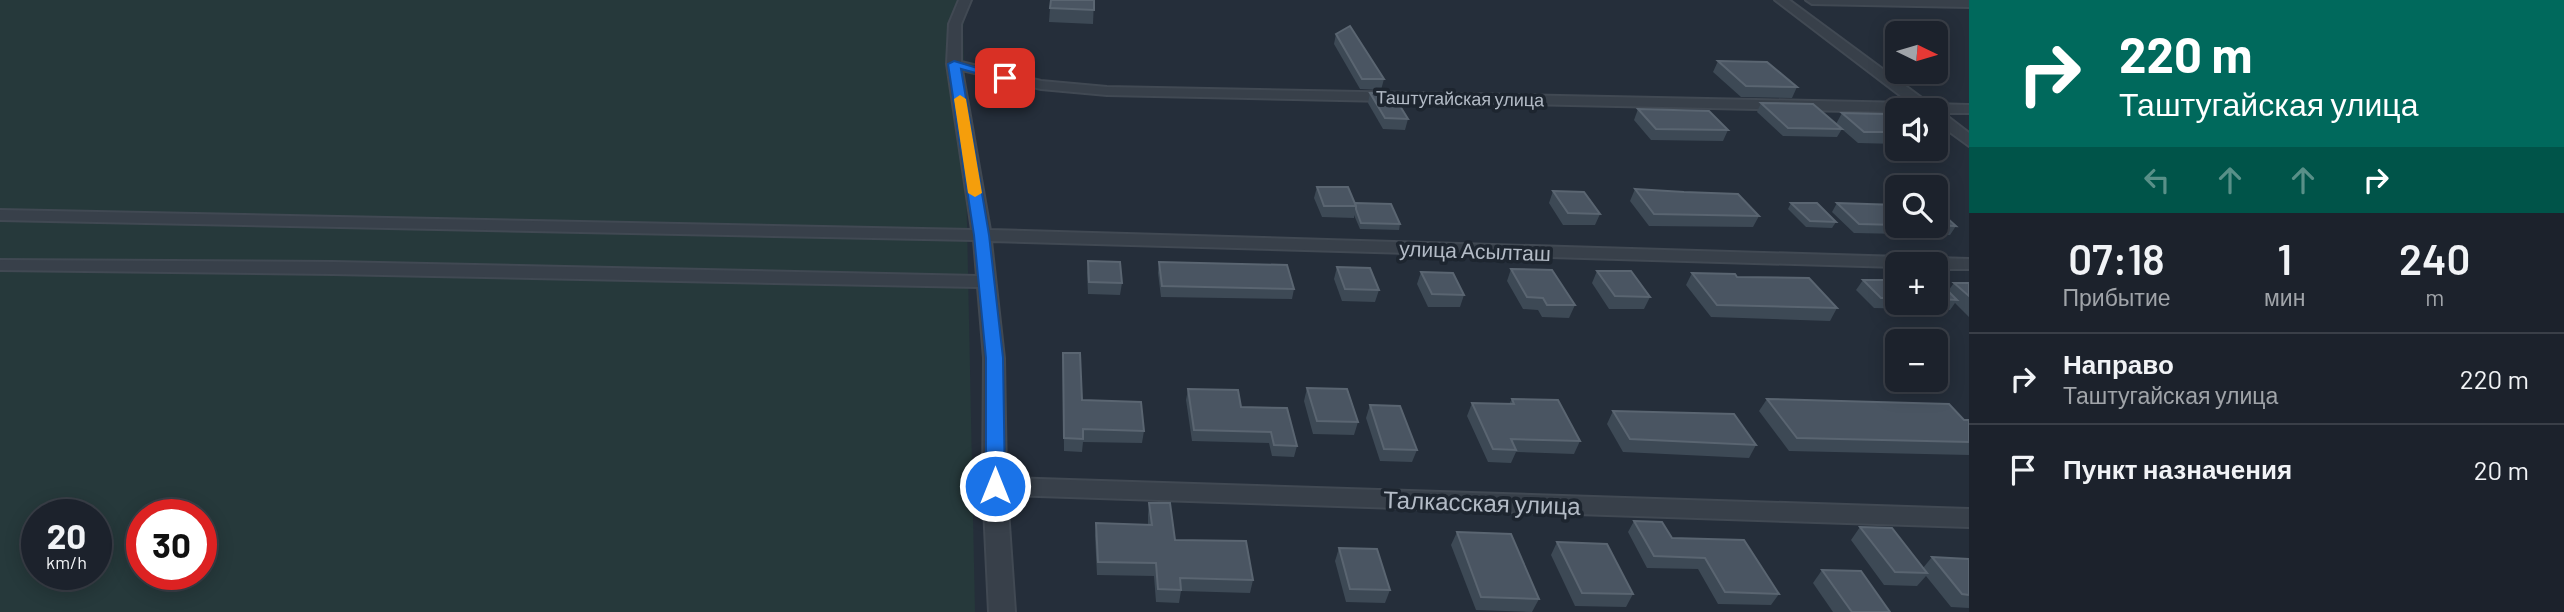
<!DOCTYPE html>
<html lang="ru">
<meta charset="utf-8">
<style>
:root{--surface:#1c222c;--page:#252a34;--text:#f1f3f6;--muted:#a0a4a9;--line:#3a3f48}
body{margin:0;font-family:Barlow,sans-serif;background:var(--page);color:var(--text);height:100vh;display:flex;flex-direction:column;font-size:26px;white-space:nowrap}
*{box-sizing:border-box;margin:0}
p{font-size:23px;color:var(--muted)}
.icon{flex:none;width:38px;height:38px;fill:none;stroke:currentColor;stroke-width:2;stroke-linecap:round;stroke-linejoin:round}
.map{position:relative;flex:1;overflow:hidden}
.details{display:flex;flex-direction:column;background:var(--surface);width:595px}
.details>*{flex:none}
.guide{background:#00695c;color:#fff;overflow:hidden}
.needle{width:46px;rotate:95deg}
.fabs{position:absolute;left:1885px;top:21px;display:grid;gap:14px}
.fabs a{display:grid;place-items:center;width:63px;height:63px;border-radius:10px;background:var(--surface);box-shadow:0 4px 18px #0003,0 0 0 2px var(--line);font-size:35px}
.speed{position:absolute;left:21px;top:499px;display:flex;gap:14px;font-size:35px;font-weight:700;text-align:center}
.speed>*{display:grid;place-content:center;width:91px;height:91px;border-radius:50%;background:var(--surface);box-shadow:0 4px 18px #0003,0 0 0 2px var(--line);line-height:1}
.speed small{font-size:18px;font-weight:400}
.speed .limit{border:10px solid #d22;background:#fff;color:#111}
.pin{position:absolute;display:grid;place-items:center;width:60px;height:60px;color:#fff;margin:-30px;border-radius:14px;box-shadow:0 4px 10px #0006}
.me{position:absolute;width:77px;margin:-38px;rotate:0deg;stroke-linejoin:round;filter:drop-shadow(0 0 5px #0008)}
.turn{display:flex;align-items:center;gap:24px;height:147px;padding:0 35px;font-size:32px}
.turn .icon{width:91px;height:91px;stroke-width:2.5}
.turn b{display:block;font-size:49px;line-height:60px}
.lanes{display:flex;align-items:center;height:66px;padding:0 35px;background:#0003;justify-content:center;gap:35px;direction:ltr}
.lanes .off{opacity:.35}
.eta{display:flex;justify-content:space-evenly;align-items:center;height:119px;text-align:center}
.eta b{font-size:42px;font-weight:600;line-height:49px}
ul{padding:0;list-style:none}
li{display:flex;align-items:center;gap:21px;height:91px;padding:0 35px;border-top:2px solid var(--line)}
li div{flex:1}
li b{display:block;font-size:26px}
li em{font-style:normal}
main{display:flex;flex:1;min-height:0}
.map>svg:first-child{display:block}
.green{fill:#26393b;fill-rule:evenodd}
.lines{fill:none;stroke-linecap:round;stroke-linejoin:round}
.minor-casing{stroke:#414953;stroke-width:4}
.minor{fill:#38404a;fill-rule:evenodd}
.wall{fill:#3d4955}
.building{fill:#4a5562;stroke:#5a6571;stroke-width:2}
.route{fill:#1a73e8;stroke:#114b97;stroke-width:2}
.slow{fill:#f59e0b}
.labels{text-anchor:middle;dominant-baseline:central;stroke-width:7;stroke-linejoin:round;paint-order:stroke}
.far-street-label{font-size:18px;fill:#b3bbc6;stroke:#1d252f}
.street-label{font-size:21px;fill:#b3bbc6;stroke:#1d252f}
.near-street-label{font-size:24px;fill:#b3bbc6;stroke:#1d252f}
</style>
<main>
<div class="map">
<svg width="1969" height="612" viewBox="0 0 1969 612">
<rect width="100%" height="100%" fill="#252e3a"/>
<path class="green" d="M0,0h967l-4,28 12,584h-975zM37,514h59v60h-59zM142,514h59v60h-59z"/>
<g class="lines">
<g class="minor-casing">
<g id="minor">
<path d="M959,0h12l-10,24v38l80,19 66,6 803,16 -135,-103h14l141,104 39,1v8h-26l26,20v13l-33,-24v-12l-39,2 -790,-17 -66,-6 -79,-19 28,160 979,29v10h-33v-5h-39v3l-906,-26 13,117 2,120 963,31v18l-962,-32 8,117h-26l-6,-126 1,-128 -6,-71 -645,-13 -333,-4v-10l333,2 644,14 -3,-36 -974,-20v-10l972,20 -25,-166 2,-40z"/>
<path d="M1806,0h163v7l-157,-3z"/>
</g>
</g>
<use href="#minor" class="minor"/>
</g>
<g class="wall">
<path d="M1094,0l-1,24 -44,-2 1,-14z"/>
<path d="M1336,34l48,45 -3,11 -21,-1 -26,-45z"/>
<path d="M1718,61l79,26 -5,11 -51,-1 -28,-25z"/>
<path d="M1370,93l38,26 -3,11 -22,-1 -15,-26z"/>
<path d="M1761,103l81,26 -5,8 -54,-1 -26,-24z"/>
<path d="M1638,109l90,21 -5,11 -72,-1 -17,-20z"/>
<path d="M1842,113l55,12v19l-39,-1 -22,-19z"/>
<path d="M1317,187l83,37 -1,6 -39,-1 -6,-14v3l-32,-1 -8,-19z"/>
<path d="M1635,189l124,27 -6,11 -104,-1 -19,-25z"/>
<path d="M1553,191l47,23 -5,11h-32l-14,-22z"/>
<path d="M1791,203l45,19 -4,6 -26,-1 -18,-18z"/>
<path d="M1837,203l60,2v21h59l-6,9 -96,-2 -22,-21z"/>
<path d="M1088,261l34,22 -2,12 -32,-1 -1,-21z"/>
<path d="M1159,262l135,27 -2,10 -131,-2 -3,-24z"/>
<path d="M1337,267l42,23 -4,12 -33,-1 -8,-22z"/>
<path d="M1511,269l64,36 -6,13 -27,-1 -4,-7 -15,-1 -16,-28z"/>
<path d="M1597,271l53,26 -6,12h-35l-17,-26z"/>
<path d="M1421,272l43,23 -4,12h-32l-11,-23z"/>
<path d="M1692,273l45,4 100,31 -7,13 -119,-4 -25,-32z"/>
<path d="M1863,280h34v23h39v-22l12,10 6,-8h15v34l-14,-14 -5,7 -76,-2 -18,-18z"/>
<path d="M1063,353l19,47 62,31 -2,12 -59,-1 -1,10 -18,-1z"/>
<path d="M1307,388l51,34 -4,13 -41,-1 -9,-33z"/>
<path d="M1188,389l53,18 56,39 -3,11 -22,-1 -3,-13 -77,-2 -6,-41z"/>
<path d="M1512,399l68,42 -6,13 -58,-2 -5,11 -23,-1 -21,-46 5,-13 37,1z"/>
<path d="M1767,399l202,21v35l-180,-4 -30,-40z"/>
<path d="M1370,405l47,45 -5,12 -32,-1 -14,-43z"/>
<path d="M1613,411l143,34 -7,13 -126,-6 -16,-28z"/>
<path d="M1149,503l26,37 78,40 -3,13 -69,-2 -2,12 -23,-1 -2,-26 -57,-1 -2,-39 1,-13 52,2v-10z"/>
<path d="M1634,521l38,17 107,56 -8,11 -53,-1 -20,-35 -51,-1 -19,-36z"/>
<path d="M1860,527l63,41 9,-11 37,2v49l-18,-1 -25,-31 -9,10 -33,-1 -33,-45z"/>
<path d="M1457,532l82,67 -7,13 -56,-2 -25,-65z"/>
<path d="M1557,542l76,52 -7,13 -51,-1 -24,-51z"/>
<path d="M1339,548l51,42 -5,13 -39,-1 -11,-41z"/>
<path d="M1822,570l68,42h-57l-20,-29z"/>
</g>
<g class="building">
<path d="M1051,0h43v10l-44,-2z"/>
<path d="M1350,26l34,53h-22l-26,-45z"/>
<path d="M1718,61l49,1 30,25 -51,-1z"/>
<path d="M1370,93h22l16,26 -23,-1z"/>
<path d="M1761,103l52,1 29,25 -54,-1z"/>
<path d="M1638,109l71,2 19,19 -72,-1z"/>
<path d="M1842,113l41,1 14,11v7h-33z"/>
<path d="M1317,187h31l8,19h-32z"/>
<path d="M1635,189l49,3 54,2 21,22 -105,-2z"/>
<path d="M1553,191l31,1 16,22 -32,-1z"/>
<path d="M1355,203l36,1 9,20 -39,-1 -5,-14v-3z"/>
<path d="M1791,203h26l19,19 -26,-1z"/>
<path d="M1837,203l60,2v20l-38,-1z"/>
<path d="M1936,208l20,18 -20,-1z"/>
<path d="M1088,261l32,1 2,21 -33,-1z"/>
<path d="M1159,262l128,3 7,24 -132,-3z"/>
<path d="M1337,267l33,1 9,22 -34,-1z"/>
<path d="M1511,269l41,1 23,35h-28l-4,-7 -16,-1z"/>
<path d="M1597,271h34l19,26 -35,-1z"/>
<path d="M1421,272l32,1 11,22 -32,-1z"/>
<path d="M1692,273l43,1 2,3 72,1 28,30 -120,-3z"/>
<path d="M1863,280h34v18h-16z"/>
<path d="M1936,281h2l19,19 -21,-1z"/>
<path d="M1954,283h15v13z"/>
<path d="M1063,353h17l2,47 59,2 3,29 -61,-2v10l-19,-1z"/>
<path d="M1307,388l40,1 11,33 -41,-1z"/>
<path d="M1188,389l50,1 3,17 46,1 10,38 -23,-1 -3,-13 -77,-2z"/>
<path d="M1512,399l46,1 22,41 -69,-2 5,11 -23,-1 -21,-46 42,1z"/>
<path d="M1767,399l182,5 15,16h5v22l-172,-4z"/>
<path d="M1370,405l30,1 17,44 -33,-1z"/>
<path d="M1613,411l121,3 22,31 -126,-6z"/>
<path d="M1149,503h21l5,37 71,1 7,39 -73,-2 1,12 -23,-1 -2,-26 -58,-1 -2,-39 56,2z"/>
<path d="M1634,521l28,1 10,16 72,2 35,54 -54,-2 -20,-34 -51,-2z"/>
<path d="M1860,527l32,1 35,45 -32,-1z"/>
<path d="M1457,532l54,2 28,65 -58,-2z"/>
<path d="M1557,542l50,2 26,50 -51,-1z"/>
<path d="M1339,548l38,1 13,41 -40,-1z"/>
<path d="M1932,557l37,2v36l-7,-1z"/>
<path d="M1822,570l39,1 29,41h-38z"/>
</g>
<path class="route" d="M954,61l57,17 -6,3 -44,-12 28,166 14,123 2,128 -3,5 -7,2 -7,-2 -2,-5v-128l-12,-123 -26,-171z"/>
<path class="slow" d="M960,95l6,4 16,94 -7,4 -7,-4 -14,-94z"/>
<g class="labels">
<g class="far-street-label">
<text transform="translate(1460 98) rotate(1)">Таштугайская улица</text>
</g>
<g class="street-label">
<text transform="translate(1475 250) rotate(2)">улица Асылташ</text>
</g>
<g class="near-street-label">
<text transform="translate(1482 502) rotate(2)">Талкасская улица</text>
</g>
</g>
</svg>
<div class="fabs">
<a><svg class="needle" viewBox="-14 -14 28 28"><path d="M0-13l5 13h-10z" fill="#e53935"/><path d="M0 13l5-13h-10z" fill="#a0a4a9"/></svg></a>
<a><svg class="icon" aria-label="sound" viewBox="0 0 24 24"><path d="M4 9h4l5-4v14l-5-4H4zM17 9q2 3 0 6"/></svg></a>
<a><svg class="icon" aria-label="search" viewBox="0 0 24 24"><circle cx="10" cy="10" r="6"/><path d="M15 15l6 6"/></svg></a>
<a>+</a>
<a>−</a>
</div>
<div class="speed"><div>20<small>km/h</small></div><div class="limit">30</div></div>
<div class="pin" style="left:1005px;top:78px;background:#d93025"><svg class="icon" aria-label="arrive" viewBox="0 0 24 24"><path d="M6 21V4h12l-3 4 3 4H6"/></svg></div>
<svg class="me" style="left:995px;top:486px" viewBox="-20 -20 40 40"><circle r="17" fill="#1a73e8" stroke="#fff" stroke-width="3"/><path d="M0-11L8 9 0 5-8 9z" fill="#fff"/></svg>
</div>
<section class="details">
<div class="guide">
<div class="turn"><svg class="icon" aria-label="right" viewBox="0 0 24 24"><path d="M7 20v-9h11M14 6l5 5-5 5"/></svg><div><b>220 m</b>Таштугайская улица</div></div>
<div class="lanes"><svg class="icon off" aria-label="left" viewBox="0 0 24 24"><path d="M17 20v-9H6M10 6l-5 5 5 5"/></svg><svg class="icon off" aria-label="ahead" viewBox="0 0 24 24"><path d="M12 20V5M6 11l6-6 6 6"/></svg><svg class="icon off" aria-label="ahead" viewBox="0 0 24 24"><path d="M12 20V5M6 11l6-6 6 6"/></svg><svg class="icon" aria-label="right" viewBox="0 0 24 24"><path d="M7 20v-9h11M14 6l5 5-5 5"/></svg></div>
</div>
<div class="eta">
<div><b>07:18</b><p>Прибытие</p></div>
<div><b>1</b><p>мин</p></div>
<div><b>240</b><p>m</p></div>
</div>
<ul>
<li><svg class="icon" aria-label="right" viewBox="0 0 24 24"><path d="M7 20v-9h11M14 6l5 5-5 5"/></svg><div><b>Направо</b><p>Таштугайская улица</p></div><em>220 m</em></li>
<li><svg class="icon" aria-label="arrive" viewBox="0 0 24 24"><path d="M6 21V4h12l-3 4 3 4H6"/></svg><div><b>Пункт назначения</b></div><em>20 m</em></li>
</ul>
</section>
</main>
